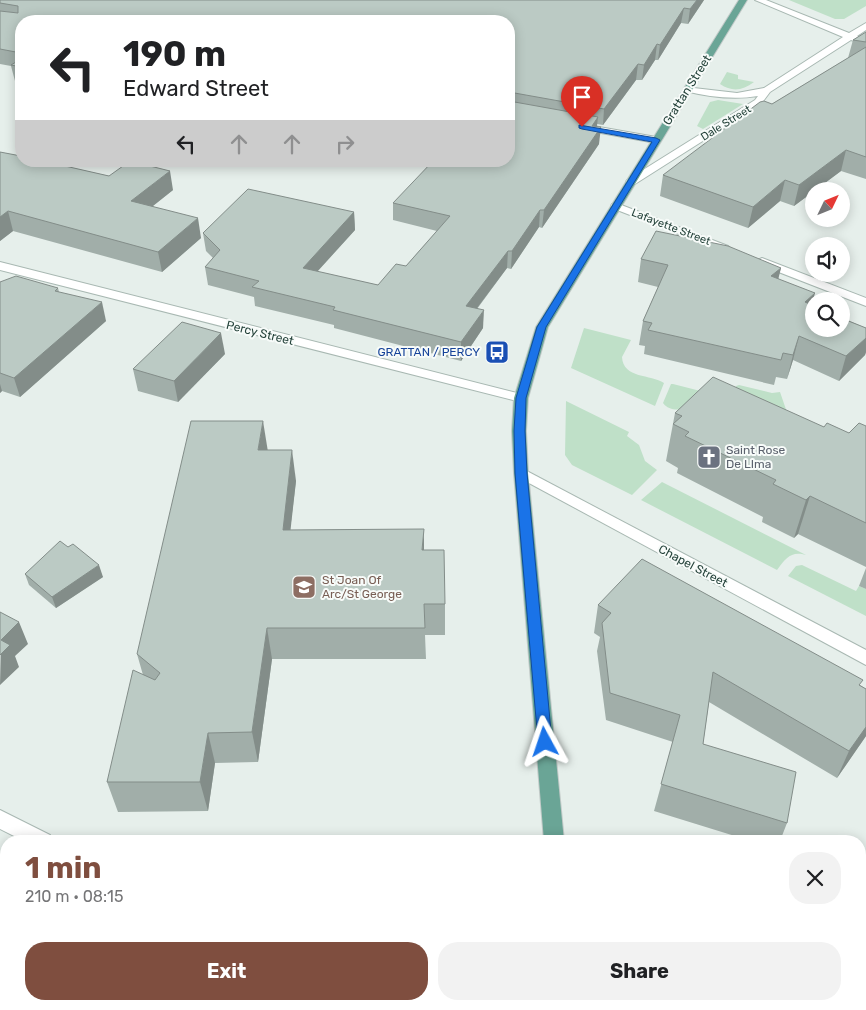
<!DOCTYPE html>
<meta charset="utf-8">
<style>
:root{--surface:#fff;--page:#f2f2f2;--text:#202124;--muted:#757577;--accent:#7f4e3f}
body{margin:0;font-family:Rubik,sans-serif;background:var(--page);color:var(--text);height:100vh;display:flex;flex-direction:column;font-size:19px;white-space:nowrap}
*{box-sizing:border-box;margin:0}
p{font-size:16px;color:var(--muted)}
.icon{flex:none;width:28px;height:28px;fill:none;stroke:currentColor;stroke-width:2;stroke-linecap:round;stroke-linejoin:round}
.map{position:relative;flex:1;overflow:hidden}
.panel{position:absolute;left:0px;top:835px;width:866px;height:175px;display:flex;flex-direction:column;background:var(--surface);border-radius:20px 20px 0 0;box-shadow:0 2px 12px #0003}
.panel>*{flex:none}
.guide{position:absolute;left:15px;top:15px;width:500px;height:152px;border-radius:20px;box-shadow:0 2px 12px #0003;background:#fff;color:var(--text);overflow:hidden}
.needle{width:32px;rotate:47deg}
.buttons{position:absolute;left:805px;top:182px;display:grid;gap:10px}
.buttons a{display:grid;place-items:center;width:45px;height:45px;border-radius:50%;background:var(--surface);box-shadow:0 2px 12px #0003;font-size:25px}
.pin{position:absolute;display:grid;place-items:center;width:42px;height:42px;color:#fff;margin:-51px -21px;border-radius:50% 50% 50% 0;rotate:-45deg;box-shadow:0 0 5px #0007}
.pin .icon{rotate:45deg}
.me{position:absolute;width:55px;margin:-28px;rotate:355deg;stroke-linejoin:round;filter:drop-shadow(0 0 4px #0008)}
.turn{display:flex;align-items:center;gap:18px;height:105px;padding:0 25px;font-size:22px}
.turn .icon{width:65px;height:65px;stroke-width:2.5}
.turn b{display:block;font-size:35px;line-height:42px}
.lanes{display:flex;align-items:center;height:48px;padding:0 25px;background:#0003;justify-content:center;gap:25px;direction:ltr}
.lanes .off{opacity:.35}
.round{display:grid;place-items:center;flex:none;width:52px;height:52px;border-radius:20px;background:var(--page)}
.overview{display:flex;align-items:center;justify-content:space-between;height:85px;padding:0 25px}
h1{font-size:30px;font-weight:700;line-height:38px;color:var(--accent)}
.primary-button{display:flex;gap:10px;margin-top:auto;padding:10px 25px}
.primary-button a{flex:1;height:58px;border-radius:20px;background:var(--accent);color:#fff;font-size:20px;font-weight:700;line-height:58px;text-align:center}
.primary-button a+a{background:var(--page);color:var(--text)}
.map>svg:first-child{display:block}
.green{fill:#bfe0c8}
.lines{fill:none;stroke-linecap:round;stroke-linejoin:round}
.minor-casing{stroke:#a8b8b2;stroke-width:2}
.major-casing{stroke:#c2cac8;stroke-width:2}
.minor{fill:#fff;fill-rule:evenodd}
.major{fill:#6aa596;fill-rule:evenodd}
.wall{fill:#a1aea9}
.shaded-wall{fill:#838d89}
.building{fill:#bbcac4;stroke:#838d89}
.route{fill:#1a73e8;stroke:#114b97}
.labels{text-anchor:middle;dominant-baseline:central;stroke-width:4;stroke-linejoin:round;paint-order:stroke}
.far-street-label{font-size:11px;fill:#24423a;stroke:#f7fbf9}
.street-label{font-size:12px;fill:#24423a;stroke:#f7fbf9}
.transit-label{font-size:12px;fill:#164399;stroke:#f7fbf9;text-anchor:end}
.worship-label{font-size:12px;fill:#5b616d;stroke:#f7fbf9;text-anchor:start}
.education-label{font-size:12px;fill:#785e54;stroke:#f7fbf9;text-anchor:start}
</style>
<div class="map">
<svg width="866" height="1010" viewBox="0 0 866 1010">
<rect width="100%" height="100%" fill="#e6efeb"/>
<g class="green">
<path d="M789,0h77v6l-22,13h-9z"/>
<path d="M727,72l11,3v4l16,3c-12,9 -22,10 -34,2z"/>
<path d="M718,100l25,4 -40,25 -6,-3 13,-24z"/>
<path d="M584,328l47,12 -9,17c1,22 29,17 42,26l-9,23 -84,-38z"/>
<path d="M671,384h2l47,12c-15,5 -45,23 -57,7z"/>
<path d="M739,385l33,8 8,-1 10,29 -58,-27 4,-8z"/>
<path d="M566,401l63,31 -2,4 12,9 6,16 12,9 -25,25 -60,-30 -7,-10z"/>
<path d="M662,482l144,73c-15,-4 -20,3 -29,15l-136,-70z"/>
<path d="M802,565l54,26 3,-5 7,3v27l-78,-40 8,-10z"/>
</g>
<g class="lines">
<g class="minor-casing">
<g id="minor">
<path d="M755,0h11l83,33 17,-10v7l-9,6 9,3v6l-15,-5 -81,52 -9,12 -126,80h-8l-1,-2 1,-2 128,-80 3,-4c-24,4 -49,1 -73,-5v-4l52,6 27,-5 79,-51z"/>
<path d="M582,124l74,13 5,3 -5,3 -77,-14v-4z"/>
<path d="M616,203l112,43 2,2 -2,2h-8l-108,-42 -1,-2 1,-2z"/>
<path d="M762,258l104,40v8l-108,-42 -2,-2 2,-2z"/>
<path d="M0,262l521,132 7,4 -7,4 -521,-132z"/>
<path d="M521,468l345,182v15l-350,-189 -2,-3 2,-3z"/>
<path d="M0,810l50,25 3,6h-29l-24,-12z"/>
<path d="M345,1004h31l3,6h-31z"/>
</g>
</g>
<g class="major-casing">
<g id="major">
<path d="M739,0h8l-199,327 -20,71 -2,33 2,42 36,368h-20l-30,-368 -2,-42 2,-33 22,-71z"/>
<rect x="557" y="1004" width="22" height="6"/>
</g>
</g>
<use href="#minor" class="minor"/>
<use href="#major" class="major"/>
</g>
<g class="wall">
<path d="M0,0h704l-16,24 -7,-1 -23,37h-3l-13,20h-6l-33,45 -6,-1 2,20 -57,84 -3,-1 -28,42 -4,-1 -30,41 6,19 -22,33 -127,-33v-3l-79,-19 -1,-9 -46,-12 -3,-18 8,-9 -7,-7 -3,-18 151,-21 1,18 -38,42 61,13 28,-19 31,-35 -44,-11v-17l116,-42v-140h-488v61l-6,-1 -4,-15 -11,-2z"/>
<path d="M866,32v147l-25,-8 -47,35 -14,-5 -32,27 -88,-32 3,-21 109,-71 76,-46 5,-18z"/>
<path d="M0,152l173,38 -20,16 48,32 -39,34 -149,-41 -13,10z"/>
<path d="M641,259l140,9 -3,10 34,27 54,23v24l-1,3 -26,26 -46,-21 -6,19 -11,-2 -2,8 -130,-31 1,-8 -6,-1 4,-24 15,-34 -20,-5z"/>
<path d="M0,282l58,6 1,4 47,29 -86,76 -18,-6 -2,2z"/>
<path d="M225,354l-47,48 -40,-11 -5,-22z"/>
<path d="M675,413l149,14 25,6 17,-7v141l-68,-33 -4,4 -32,-16 1,-5 -86,-44 1,-5 -12,-7z"/>
<path d="M267,450l29,31 -6,49 134,20 21,54v31h-20l1,24h-154l-14,103 -43,1 -7,48 -90,1 -11,-30 36,-107 -6,-21z"/>
<path d="M68,547l35,30 -47,31 -27,-23 -4,-11z"/>
<path d="M866,568v21l-7,-3z"/>
<path d="M598,605l262,80 6,4v47l-29,42 -128,-76 -6,42 84,79 -7,18h-29l-97,-30 19,-69 -67,-22 -9,-69 3,-14 -6,-4z"/>
<path d="M759,1004h82l-4,6h-76z"/>
</g>
<g class="shaded-wall">
<path d="M697,0h7l-16,24 2,-15z"/>
<path d="M684,8l-3,15 -23,37 2,-15z"/>
<path d="M657,44l-2,16 -13,20 2,-15z"/>
<path d="M638,64l-2,16 -33,45 1,-16z"/>
<path d="M598,117l-2,17 -4,-8z"/>
<path d="M601,127l-2,17 -57,84 2,-18z"/>
<path d="M846,150l-5,21 -47,35 5,-21z"/>
<path d="M170,171l3,19 -38,30 -4,-19z"/>
<path d="M785,180l-5,21 -32,27 5,-21z"/>
<path d="M540,210l-1,17 -28,42 1,-18z"/>
<path d="M8,211l5,20 -13,10v-24z"/>
<path d="M354,212l1,18 -51,56 -1,-18z"/>
<path d="M198,218l3,20 -39,34 -4,-20z"/>
<path d="M508,251l-1,17 -42,56 1,-18z"/>
<path d="M781,268l-6,24 -4,-16z"/>
<path d="M815,293l-6,23 -4,-14z"/>
<path d="M102,302l4,19 -86,76 -6,-19z"/>
<path d="M484,310l-1,18 -22,33v-19z"/>
<path d="M221,333l4,21 -47,48 -4,-21z"/>
<path d="M799,336l-6,24 -6,19 6,-24z"/>
<path d="M866,338v14l-1,3 -26,26 7,-25z"/>
<path d="M0,384l2,7 -2,2z"/>
<path d="M263,421l5,31 -10,-2z"/>
<path d="M292,450l4,31 -9,80 -4,-31z"/>
<path d="M810,496l-12,38 -4,4 12,-38z"/>
<path d="M424,529v32l-2,-11z"/>
<path d="M99,565l4,12 -47,31 -4,-11z"/>
<path d="M19,622l9,22 -13,12 4,11 -19,18 1,-45z"/>
<path d="M267,628l5,31 -14,103 -6,-30z"/>
<path d="M866,727v9l-29,42 12,-27z"/>
<path d="M208,733l7,30 -7,48 -8,-29z"/>
<path d="M54,1004h23l-4,6h-24z"/>
</g>
<g class="building">
<path d="M0,0h697l-7,9 -6,-1 -24,37 -3,-1 -13,21 -6,-1 -34,45 -95,-17v-71h-133l-1,-1 -1,1h-353v32l-21,-4v-38l18,2v-7l-18,-3z"/>
<path d="M866,32v10l-13,-2z"/>
<path d="M866,47v110l-20,-7 -47,35 -14,-5 -32,27 -90,-32 97,-73 4,-1 8,3z"/>
<path d="M21,59v8l-10,-2z"/>
<path d="M509,94v7l89,16 -6,9 9,1 -57,83h-4l-28,41h-4l-42,55 18,4 -23,32 -128,-32 2,-3 -83,-20 7,-6 -54,-14 15,-17 -17,-17 45,-44 106,23 -51,56 75,17 18,-21 10,2 44,-50 -57,-13 40,-42h76z"/>
<path d="M0,152l21,4v5h22l66,15 21,-15 40,10 -39,30 67,17 -40,34 -150,-41 -8,6z"/>
<path d="M656,231l72,15 53,22 -10,8 44,17 -10,9 9,4v23h27v-11l25,10v10l-20,18 -47,-20 -6,19 -10,-2 -2,7 -133,-30 4,-7 -9,-2 25,-56 -27,-6z"/>
<path d="M16,276l42,12 -3,3 47,11 -88,76 -14,-5v-91z"/>
<path d="M182,322l39,11 -47,48 -41,-12z"/>
<path d="M713,377l111,50 3,-4 22,10 10,-10 7,3v97l-56,-27 -4,4 -33,-16 3,-4 -91,-44 4,-4 -16,-8 9,-8 -7,-3z"/>
<path d="M191,421h72l-5,29h34l-9,80 141,-1 -2,21h22l1,54h-21l1,24h-158l-15,104 -44,1 -8,49h-93l26,-112 22,10 5,-7 -23,-19z"/>
<path d="M60,541l8,6 5,-3 26,21 -47,32 -27,-23z"/>
<path d="M642,559l221,121 -4,5 7,4v38l-17,24 -136,-79 -10,72 93,28 -9,51 -126,-39 19,-69 -70,-22 -8,-70 9,-10 -13,-8z"/>
<path d="M0,612l19,10 -18,18 9,5 -10,10z"/>
<path d="M6,959v45h48l-5,6h-49v-43z"/>
<path d="M130,1004h4l12,6h-20z"/>
</g>
<path class="route" d="M579,125l77,13 4,2 -114,187 -20,71 -1,33 2,42 25,269 -2,4 -5,2 -5,-2 -2,-4 -23,-269 -1,-42 2,-33 21,-71 115,-185 -70,-13 -3,-1z"/>
<defs>
<g id="bus-square" transform="scale(1.25)"><rect x="-9" y="-9" width="18" height="18" rx="4" fill="#1a4fb4" stroke="#f7fbf9"/><path d="M-5-6H5V4H4V6H2V4H-2V6H-4V4H-5ZM-3.5-4V0h7V-4ZM-3.5 1.2v1.5H-2V1.2ZM2 1.2v1.5H3.5V1.2Z" fill="#fff"/></g>
<g id="church-square" transform="scale(1.25)"><rect x="-9" y="-9" width="18" height="18" rx="4" fill="#6b7280" stroke="#f7fbf9"/><path d="M-1.2-6h2.4v3.5h3.3v2.4h-3.3V6h-2.4V-.1h-3.3v-2.4h3.3Z" fill="#fff"/></g>
<g id="school-square" transform="scale(1.25)"><rect x="-9" y="-9" width="18" height="18" rx="4" fill="#8d6e63" stroke="#f7fbf9"/><path d="M0-5L7-2L0 1L-7-2ZM-4 1L0 2.5L4 1V4Q0 6-4 4Z" fill="#fff"/></g>
</defs>
<g fill-rule="evenodd">
<use href="#bus-square" x="497" y="352"/>
<use href="#church-square" x="709" y="457"/>
<use href="#school-square" x="304" y="587"/>
</g>
<g class="labels">
<g class="far-street-label">
<text transform="translate(726 123) rotate(-32)">Dale Street</text>
<text transform="translate(671 227) rotate(21)">Lafayette Street</text>
</g>
<g class="street-label">
<text transform="translate(687 90) rotate(-58)">Grattan Street</text>
<text transform="translate(260 333) rotate(14)">Percy Street</text>
<text transform="translate(693 566) rotate(28)">Chapel Street</text>
</g>
<g class="transit-label">
<text x="480" y="352">GRATTAN / PERCY</text>
</g>
<g class="worship-label">
<text x="726" y="450">Saint Rose<tspan x="726" dy="14">De LIma</tspan></text>
</g>
<g class="education-label">
<text x="322" y="580">St Joan Of<tspan x="322" dy="14">Arc/St George</tspan></text>
</g>
</g>
</svg>
<div class="buttons">
<a><svg class="needle" viewBox="-14 -14 28 28"><path d="M0-13l5 13h-10z" fill="#e53935"/><path d="M0 13l5-13h-10z" fill="#757577"/></svg></a>
<a><svg class="icon" aria-label="sound" viewBox="0 0 24 24"><path d="M4 9h4l5-4v14l-5-4H4zM17 9q2 3 0 6"/></svg></a>
<a><svg class="icon" aria-label="search" viewBox="0 0 24 24"><circle cx="10" cy="10" r="6"/><path d="M15 15l6 6"/></svg></a>
</div>
<div class="pin" style="left:582px;top:127px;background:#d93025"><svg class="icon" aria-label="arrive" viewBox="0 0 24 24"><path d="M6 21V4h12l-3 4 3 4H6"/></svg></div>
<svg class="me" style="left:545px;top:742px" viewBox="-20 -20 40 40"><path d="M0-17L14 15 0 8-14 15z" fill="#1a73e8" stroke="#fff" stroke-width="4"/></svg>
<div class="guide">
<div class="turn"><svg class="icon" aria-label="left" viewBox="0 0 24 24"><path d="M17 20v-9H6M10 6l-5 5 5 5"/></svg><div><b>190 m</b>Edward Street</div></div>
<div class="lanes"><svg class="icon" aria-label="left" viewBox="0 0 24 24"><path d="M17 20v-9H6M10 6l-5 5 5 5"/></svg><svg class="icon off" aria-label="ahead" viewBox="0 0 24 24"><path d="M12 20V5M6 11l6-6 6 6"/></svg><svg class="icon off" aria-label="ahead" viewBox="0 0 24 24"><path d="M12 20V5M6 11l6-6 6 6"/></svg><svg class="icon off" aria-label="right" viewBox="0 0 24 24"><path d="M7 20v-9h11M14 6l5 5-5 5"/></svg></div>
</div>
<section class="panel">
<div class="overview"><div><h1>1 min</h1><p>210 m · 08:15</p></div><a class="round"><svg class="icon" aria-label="close" viewBox="0 0 24 24"><path d="M6 6l12 12M18 6L6 18"/></svg></a></div>
<div class="primary-button"><a>Exit</a><a>Share</a></div>
</section>
</div>
